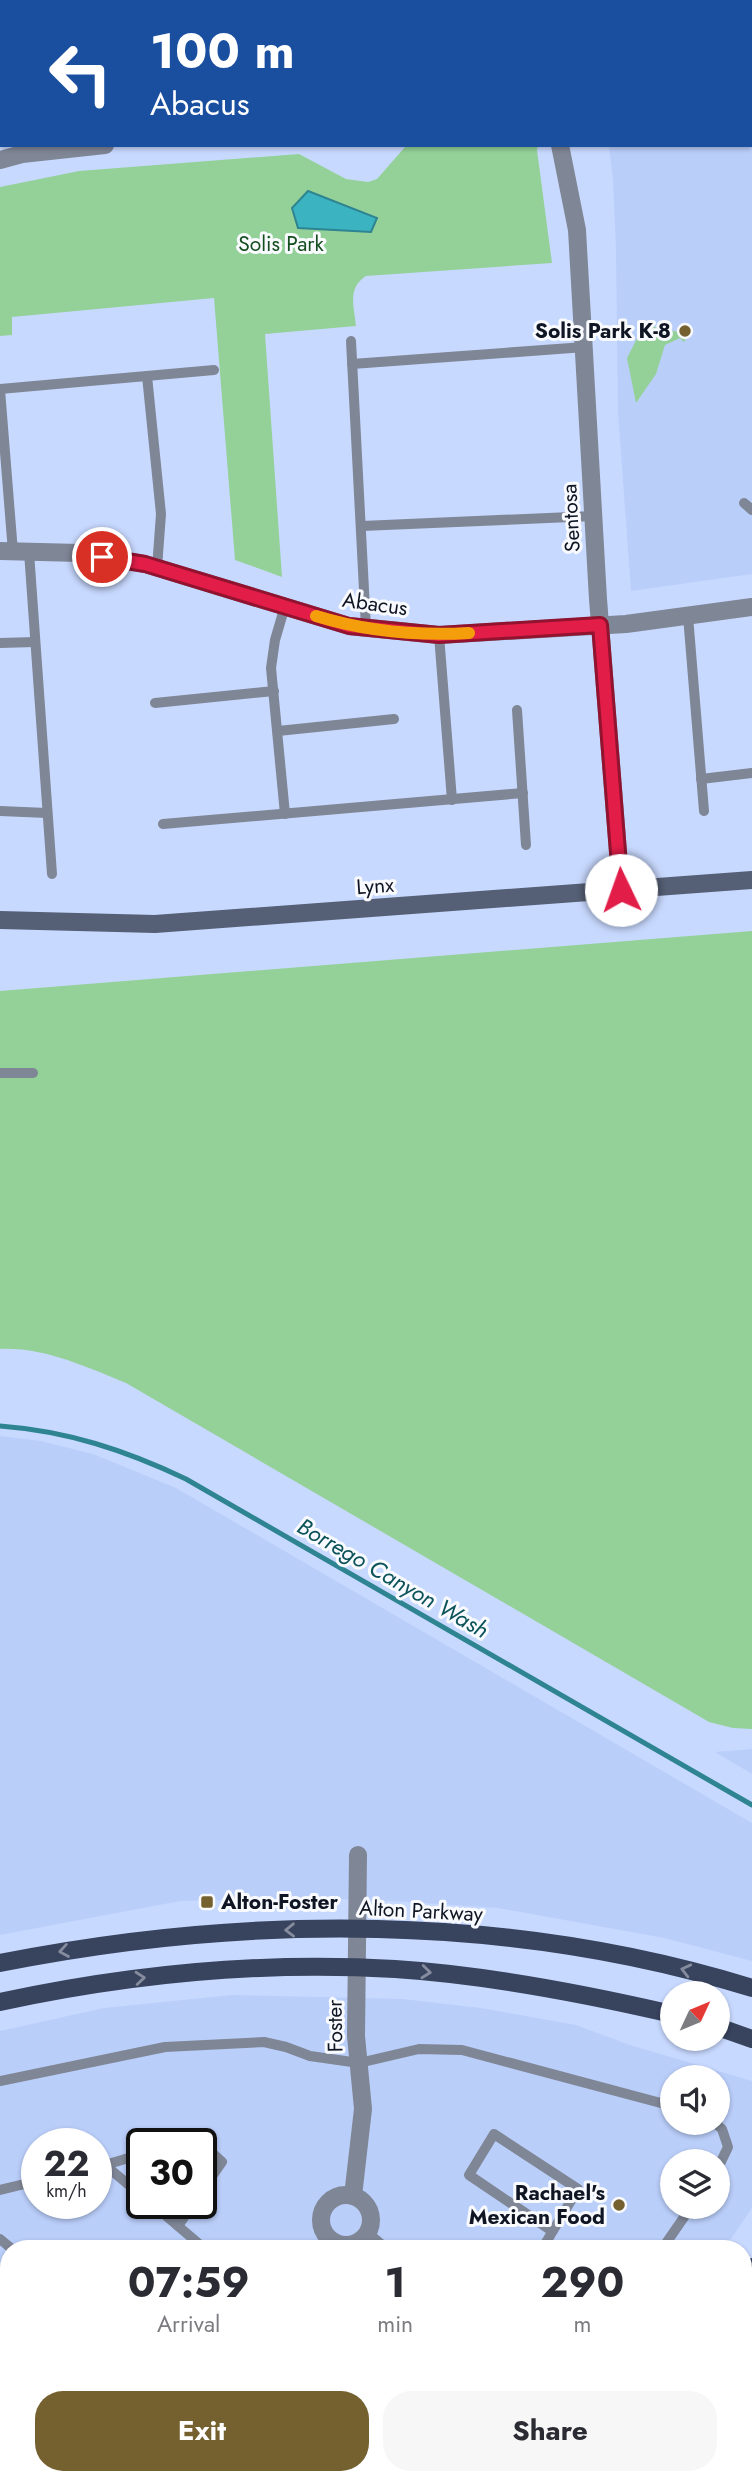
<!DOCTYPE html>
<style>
:root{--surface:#fff;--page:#f7f7f7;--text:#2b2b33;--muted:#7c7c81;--accent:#75602f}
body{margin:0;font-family:Jost,sans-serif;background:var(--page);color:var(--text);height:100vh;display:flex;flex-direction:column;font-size:26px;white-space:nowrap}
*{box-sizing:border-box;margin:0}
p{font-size:23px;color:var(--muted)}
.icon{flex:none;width:38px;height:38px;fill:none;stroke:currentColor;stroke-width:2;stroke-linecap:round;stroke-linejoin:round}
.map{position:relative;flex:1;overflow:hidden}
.details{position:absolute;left:0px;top:2240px;width:752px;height:245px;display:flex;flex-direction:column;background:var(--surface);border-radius:28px 28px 0 0;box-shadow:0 2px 5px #0004}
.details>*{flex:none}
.guide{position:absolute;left:0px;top:0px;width:752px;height:147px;box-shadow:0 2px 5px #0004;background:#1a4fa0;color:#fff;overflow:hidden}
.needle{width:46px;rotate:46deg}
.controls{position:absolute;left:660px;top:1981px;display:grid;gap:14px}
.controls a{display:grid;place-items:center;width:70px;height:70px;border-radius:50%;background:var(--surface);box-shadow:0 2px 5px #0004;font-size:35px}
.speed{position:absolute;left:21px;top:2128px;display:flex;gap:14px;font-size:35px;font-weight:700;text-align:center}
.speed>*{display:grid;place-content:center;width:91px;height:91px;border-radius:50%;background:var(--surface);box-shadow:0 2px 5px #0004;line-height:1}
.speed small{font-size:18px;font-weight:400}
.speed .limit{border:4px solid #111;border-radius:10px;background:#fff;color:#111}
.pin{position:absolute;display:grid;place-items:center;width:60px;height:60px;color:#fff;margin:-30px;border:4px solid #fff;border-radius:50%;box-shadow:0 2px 7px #0007}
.me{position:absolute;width:77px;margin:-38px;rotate:357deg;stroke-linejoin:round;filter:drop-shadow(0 0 5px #0008)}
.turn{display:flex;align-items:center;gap:24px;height:147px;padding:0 35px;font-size:32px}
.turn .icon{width:91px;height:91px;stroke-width:2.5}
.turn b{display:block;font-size:49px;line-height:60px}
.eta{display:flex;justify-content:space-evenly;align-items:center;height:119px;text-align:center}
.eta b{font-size:42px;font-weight:700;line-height:49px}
.action{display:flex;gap:14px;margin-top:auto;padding:14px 35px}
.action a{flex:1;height:80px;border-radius:28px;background:var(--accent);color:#fff;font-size:28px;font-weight:700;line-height:80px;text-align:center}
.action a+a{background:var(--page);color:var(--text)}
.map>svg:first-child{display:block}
.built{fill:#bacefa;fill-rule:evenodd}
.green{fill:#94d198}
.water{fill:#3cb3c1;stroke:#2e8491;stroke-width:2}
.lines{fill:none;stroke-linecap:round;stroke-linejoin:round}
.stream{stroke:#2e8491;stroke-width:5}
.lane{stroke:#7f8696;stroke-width:10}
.street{stroke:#7f8696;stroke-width:18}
.secondary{stroke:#555f75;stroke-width:18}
.primary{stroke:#38435e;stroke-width:18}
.oneway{stroke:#858c9e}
.route-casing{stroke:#92132f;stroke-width:18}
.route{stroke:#e11d48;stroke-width:12}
.slow{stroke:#f59e0b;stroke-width:12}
.poi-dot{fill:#75602f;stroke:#f8fafe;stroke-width:2.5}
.labels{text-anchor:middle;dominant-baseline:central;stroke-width:6;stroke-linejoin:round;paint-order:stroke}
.park-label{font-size:21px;fill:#144d1e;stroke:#f8fafe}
.poi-label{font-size:21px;font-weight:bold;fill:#0f1522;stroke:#f8fafe;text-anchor:end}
.street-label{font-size:21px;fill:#0f1522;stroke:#f8fafe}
.water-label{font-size:23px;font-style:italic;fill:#0c5259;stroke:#f8fafe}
</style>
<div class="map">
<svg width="752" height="2485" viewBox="0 0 752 2485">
<rect width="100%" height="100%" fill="#c8d9ff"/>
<g class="built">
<path d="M566,0h186v574l-121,17 -13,-179 -2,-162 -3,-70 -4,-35h142v-143z"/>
<path d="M0,1436l41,5 52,13 83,34 576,335v138l-88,-23 -166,-30 -105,-7 -86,-3 -127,3 -180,34z"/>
<path d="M752,1749v25l-37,-22z"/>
<path d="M232,1995l171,4 78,9 95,17 54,20 122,36v127l-28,41h-715v50l-9,-7v-261l104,-23zM672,2077h46v46h-46zM37,2144h59v59h-59zM142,2144h59v59h-59zM672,2161h46v46h-46z"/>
<path d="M0,2343l9,7v126h158l11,9h-178z"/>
<path d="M752,2392v93h-68l7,-9h53v-73z"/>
<path d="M230,2476h338l-6,9h-321z"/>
</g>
<g class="green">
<path d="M421,145h117l-1,5 15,113 -186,13c-19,12 -12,30 -10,50l-91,8 17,243 -47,-17 -21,-262 -202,19v18l-12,1v-149l79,-16 220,-17 47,25 22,3 9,-3 28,-32z"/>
<path d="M644,325l45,9 -5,8 -4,-4 -15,7 -9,29 -20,29 -9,-45z"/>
<path d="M752,931v798l-19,-1 -24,-6 -583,-339c-40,-16 -82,-36 -126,-34v-358z"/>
</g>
<path class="water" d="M308,191l69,27 -6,14 -73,-4 -6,-20z"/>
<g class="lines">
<path class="stream" d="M0,1426c67,5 125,24 186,53l566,326"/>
<g class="lane">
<path d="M184,0v2"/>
<path d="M402,2l5,-2"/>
<path d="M351,341l15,287"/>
<path d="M352,364l233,-17"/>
<path d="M147,376l14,138 -4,54"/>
<path d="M0,389l214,-19"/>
<path d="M0,390l13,162"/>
<path d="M744,503l8,7"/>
<path d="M362,526l232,-10"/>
<path d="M29,552l23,322"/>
<path d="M688,616l16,195"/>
<path d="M439,635l13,165"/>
<path d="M0,643l35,-1"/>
<path d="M155,703l119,-12"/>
<path d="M517,710l9,135"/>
<path d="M278,731l116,-12"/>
<path d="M701,779l51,-6"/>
<path d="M0,811l47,2"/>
<path d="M285,814l-14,-146 4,-28 10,-34"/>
<path d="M163,824l360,-31"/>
<path d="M0,1073h33"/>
<path d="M0,2081l165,-34 99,-5 22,5 24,9 49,7 60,-14 43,1 210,56"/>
<path d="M715,2123l7,6 6,18 -10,21"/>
<path d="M180,2144l17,-5 25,23 -21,30"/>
<path d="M105,2165l37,-11"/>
<path d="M96,2167l9,-2 37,31"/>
<path d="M0,2190l37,-9"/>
<path d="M151,2203l54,46"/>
<path d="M178,2226l16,-23"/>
<path d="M367,2232l20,17"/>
<path d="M0,2239l12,10"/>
<path d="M542,2249l36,-60 -84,-55 -25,41 83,56"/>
<path d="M662,2249l29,-42"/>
<path d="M0,2408l9,7"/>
<path d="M86,2476l11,9"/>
<path d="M280,2476l11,9"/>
<path d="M501,2485l6,-9"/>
</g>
<g class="street">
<path d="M527,0l1,2"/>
<path d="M560,145l17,85 21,369 23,291"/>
<path d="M0,160l22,-6 83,-9"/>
<path d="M0,551l80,2 65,11 204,62 90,9 187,-11 126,-17"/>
<circle cx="346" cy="2220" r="25"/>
<path d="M353,2196l10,-87 -7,-73 2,-181"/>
</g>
<g class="secondary">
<path d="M0,920l155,4 597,-44"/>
<path d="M0,2312l9,7"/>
<path d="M202,2476l11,9"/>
</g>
<g class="primary">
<path d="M0,1963c247,-49 510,-50 752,25"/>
<path d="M0,2002c130,-28 262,-41 395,-33 93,6 186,24 277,45"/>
<path d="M718,2027l34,12"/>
<path d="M744,2279l8,-12"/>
<path d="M744,2354l8,-12"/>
<path d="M601,2485l6,-9"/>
<path d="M653,2485l7,-9"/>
</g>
</g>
<defs><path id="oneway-chevron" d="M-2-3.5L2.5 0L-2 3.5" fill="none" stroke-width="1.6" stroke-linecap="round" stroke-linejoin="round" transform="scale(1.75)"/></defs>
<g class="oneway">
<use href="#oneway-chevron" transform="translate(290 1930) rotate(179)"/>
<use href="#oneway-chevron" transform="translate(64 1951) rotate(170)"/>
<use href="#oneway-chevron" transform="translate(686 1970) rotate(-166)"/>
<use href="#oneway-chevron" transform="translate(426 1972) rotate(6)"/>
<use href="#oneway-chevron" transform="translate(140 1978) rotate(-5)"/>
</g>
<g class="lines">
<g class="route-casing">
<path id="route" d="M102,557l43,7 204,62 90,9 161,-10 21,265"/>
</g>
<use href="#route" class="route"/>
<path class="slow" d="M316,616c49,15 102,20 153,17"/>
</g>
<g class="poi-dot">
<circle cx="685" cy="331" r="7"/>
<rect x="200" y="1895" width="14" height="14" rx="3.5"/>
<circle cx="619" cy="2205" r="7"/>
</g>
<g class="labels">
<g class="park-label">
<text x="281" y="244">Solis Park</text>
</g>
<g class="poi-label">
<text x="671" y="331">Solis Park K-8</text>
<text x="221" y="1902" text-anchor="start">Alton-Foster</text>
<text x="605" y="2193">Rachael's<tspan x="605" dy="24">Mexican Food</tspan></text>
</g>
<g class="street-label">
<text transform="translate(571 518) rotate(-93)">Sentosa</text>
<text transform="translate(375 604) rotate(8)">Abacus</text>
<text transform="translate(375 886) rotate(-4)">Lynx</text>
<text transform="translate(421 1911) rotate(3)">Alton Parkway</text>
<text transform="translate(335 2026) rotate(-91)">Foster</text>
</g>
<g class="water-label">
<text transform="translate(393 1578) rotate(30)">Borrego Canyon Wash</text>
</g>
</g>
</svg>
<div class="controls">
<a><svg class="needle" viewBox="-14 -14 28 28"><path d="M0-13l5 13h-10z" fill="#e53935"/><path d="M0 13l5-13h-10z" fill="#7c7c81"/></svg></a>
<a><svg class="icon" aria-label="sound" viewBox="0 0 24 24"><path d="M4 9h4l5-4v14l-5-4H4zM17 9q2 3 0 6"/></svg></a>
<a><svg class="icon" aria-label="layers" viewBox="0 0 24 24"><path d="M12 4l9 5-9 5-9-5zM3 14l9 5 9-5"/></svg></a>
</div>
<div class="speed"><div>22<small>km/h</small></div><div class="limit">30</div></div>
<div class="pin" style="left:102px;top:557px;background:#d93025"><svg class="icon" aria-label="arrive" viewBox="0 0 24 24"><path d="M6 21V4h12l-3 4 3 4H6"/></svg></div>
<svg class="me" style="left:621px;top:890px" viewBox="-20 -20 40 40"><circle r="19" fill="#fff"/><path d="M0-13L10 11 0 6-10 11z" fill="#e11d48"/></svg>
<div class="guide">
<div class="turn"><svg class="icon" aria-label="left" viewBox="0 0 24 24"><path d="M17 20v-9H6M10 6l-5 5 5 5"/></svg><div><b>100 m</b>Abacus</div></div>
</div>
<section class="details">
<div class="eta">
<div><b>07:59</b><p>Arrival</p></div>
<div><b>1</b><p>min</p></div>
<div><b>290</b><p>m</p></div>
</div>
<div class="action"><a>Exit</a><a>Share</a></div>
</section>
</div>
